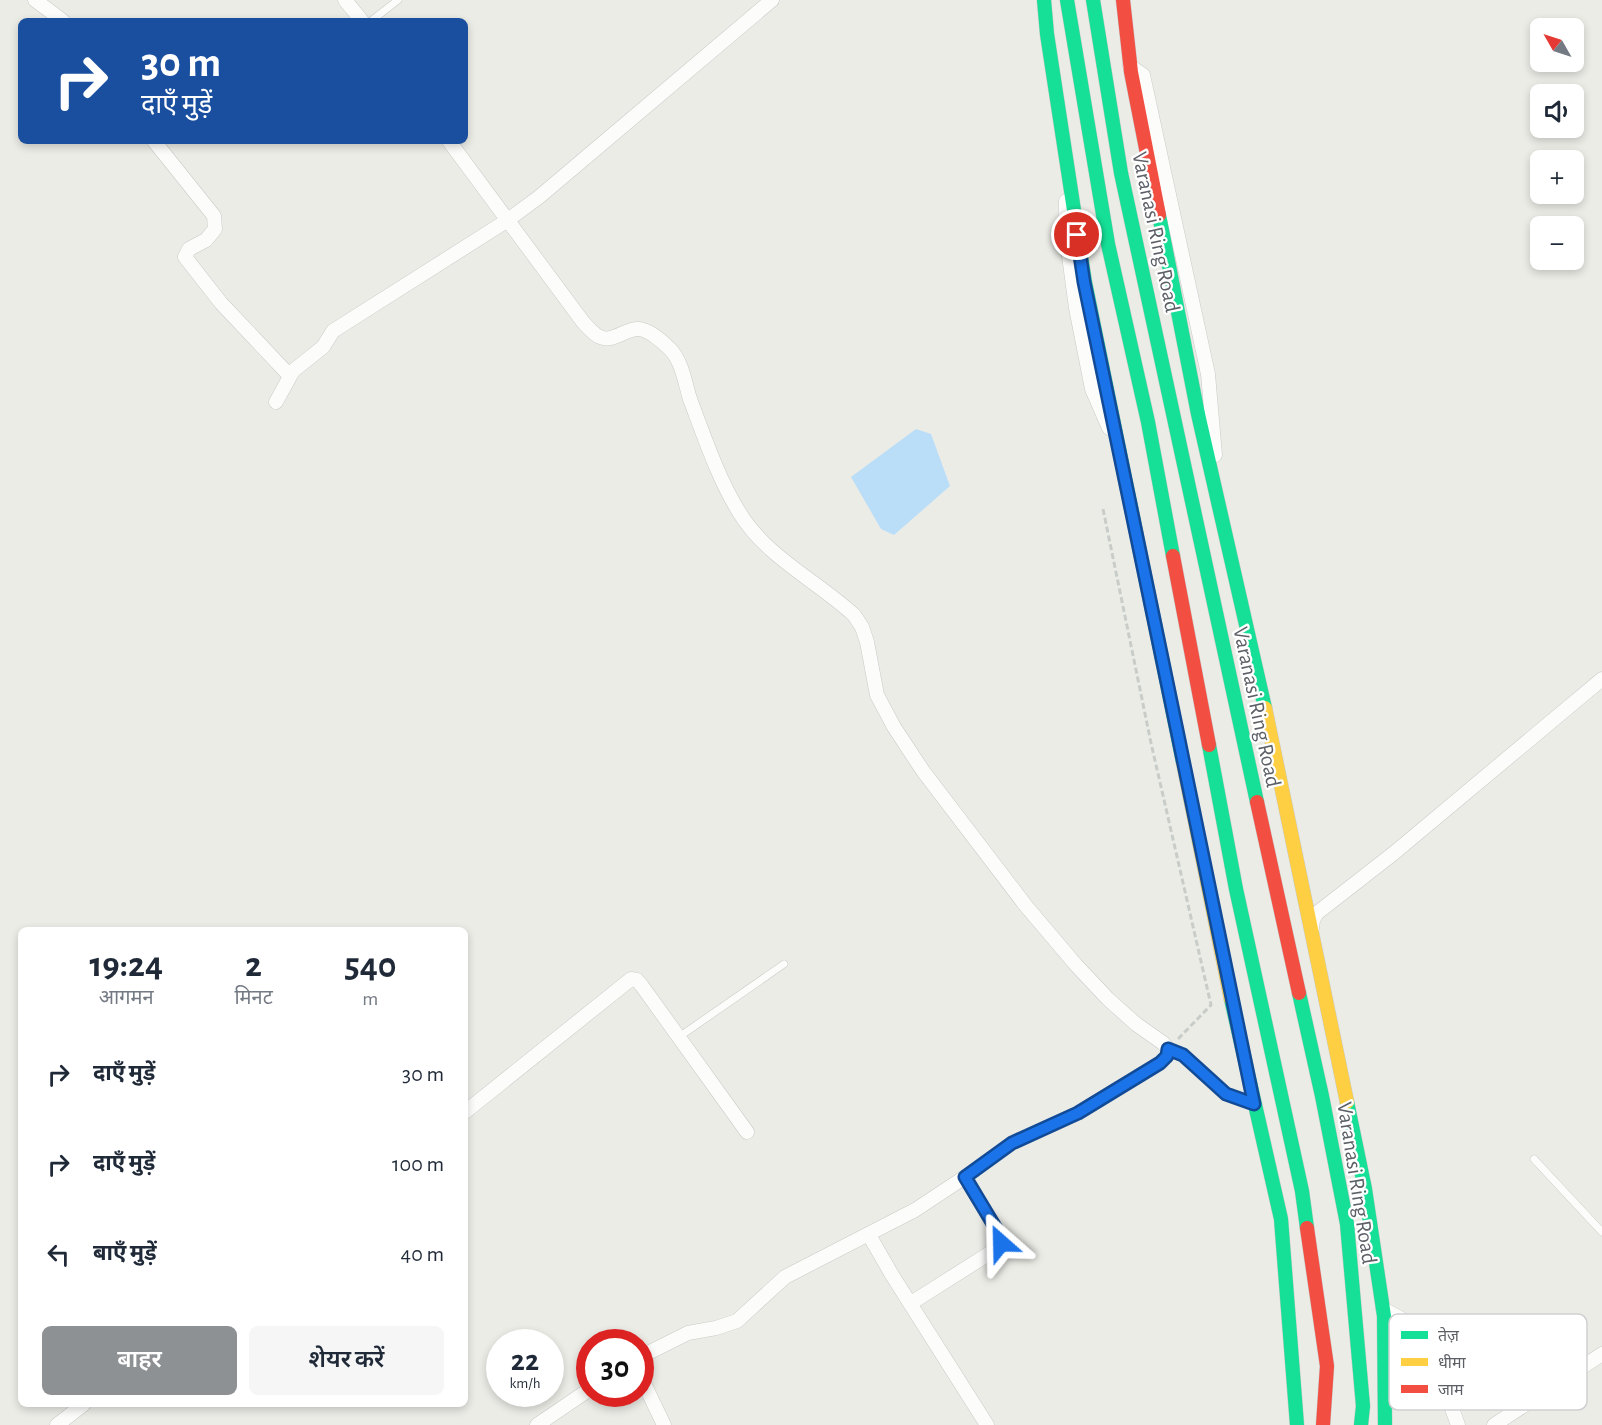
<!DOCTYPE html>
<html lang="hi">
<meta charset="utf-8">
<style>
:root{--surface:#fff;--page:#f6f6f7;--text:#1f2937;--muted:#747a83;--accent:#8e9193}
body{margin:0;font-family:"Alegreya Sans","Noto Sans Devanagari",sans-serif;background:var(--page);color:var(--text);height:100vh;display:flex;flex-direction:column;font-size:22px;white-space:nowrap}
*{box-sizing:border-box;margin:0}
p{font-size:20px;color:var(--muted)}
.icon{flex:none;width:33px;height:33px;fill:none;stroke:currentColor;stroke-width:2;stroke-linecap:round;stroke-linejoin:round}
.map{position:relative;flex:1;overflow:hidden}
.panel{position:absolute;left:18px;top:927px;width:450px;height:480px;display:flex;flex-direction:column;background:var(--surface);border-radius:9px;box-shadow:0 3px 9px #0003}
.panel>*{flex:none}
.banner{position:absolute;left:18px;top:18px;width:450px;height:126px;border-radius:9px;box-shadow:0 3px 9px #0003;background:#1a4fa0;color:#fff;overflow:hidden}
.needle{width:39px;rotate:309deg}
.buttons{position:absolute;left:1530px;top:18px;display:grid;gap:12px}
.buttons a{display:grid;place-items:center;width:54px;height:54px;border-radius:9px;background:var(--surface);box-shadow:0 3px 9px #0003;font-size:30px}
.speed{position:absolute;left:486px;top:1329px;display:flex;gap:12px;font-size:30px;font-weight:700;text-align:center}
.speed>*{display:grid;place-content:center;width:78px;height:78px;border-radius:50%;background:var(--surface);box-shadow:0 3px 9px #0003;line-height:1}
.speed small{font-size:15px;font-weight:400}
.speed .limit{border:9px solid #d22;background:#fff;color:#111}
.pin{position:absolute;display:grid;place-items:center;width:51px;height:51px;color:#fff;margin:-26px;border:3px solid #fff;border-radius:50%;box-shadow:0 2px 6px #0007}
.me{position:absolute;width:66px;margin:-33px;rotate:335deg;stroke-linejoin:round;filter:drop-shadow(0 0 4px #0008)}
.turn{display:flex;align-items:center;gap:21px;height:126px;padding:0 24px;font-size:27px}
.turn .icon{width:78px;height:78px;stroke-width:2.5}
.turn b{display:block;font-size:42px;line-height:51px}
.eta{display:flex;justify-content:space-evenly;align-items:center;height:102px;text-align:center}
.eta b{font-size:36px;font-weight:600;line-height:42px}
.primary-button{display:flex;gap:12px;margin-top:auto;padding:12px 24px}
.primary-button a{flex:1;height:69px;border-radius:9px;background:var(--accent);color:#fff;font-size:24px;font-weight:600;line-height:69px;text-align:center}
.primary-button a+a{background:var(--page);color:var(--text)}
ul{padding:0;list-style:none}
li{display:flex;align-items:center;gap:18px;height:90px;padding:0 24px}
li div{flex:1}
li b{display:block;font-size:22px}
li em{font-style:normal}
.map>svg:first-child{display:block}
.water{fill:#badef8}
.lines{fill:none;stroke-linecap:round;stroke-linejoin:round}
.lane-casing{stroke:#c9c9c8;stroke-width:8}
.street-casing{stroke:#c9c9c8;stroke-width:15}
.fast-casing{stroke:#c9cac9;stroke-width:15}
.slow-casing{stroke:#c9cac9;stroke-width:15}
.jam-casing{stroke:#c9cac9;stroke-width:15}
.path{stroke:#c8cdca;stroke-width:3;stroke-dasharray:6 3;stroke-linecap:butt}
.lane{stroke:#fcfcfb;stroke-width:7}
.street{stroke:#fcfcfb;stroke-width:14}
.fast{stroke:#16e098;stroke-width:14}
.slow{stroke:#ffcf43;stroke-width:14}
.jam{stroke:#f24e42;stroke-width:14}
.route-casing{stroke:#114b97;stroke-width:15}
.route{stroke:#1a73e8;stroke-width:10}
.labels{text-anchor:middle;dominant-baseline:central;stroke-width:4.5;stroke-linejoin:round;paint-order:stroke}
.street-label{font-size:22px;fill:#5c6066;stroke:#fff}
.key{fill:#fff;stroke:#cecfd1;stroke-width:1.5}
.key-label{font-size:16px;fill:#5c6066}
</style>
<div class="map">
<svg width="1602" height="1425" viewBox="0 0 1602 1425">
<rect width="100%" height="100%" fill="#ecece7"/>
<path class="water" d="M916,429l15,5 19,52 -56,49 -13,-6 -30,-52z"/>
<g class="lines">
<g class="lane-casing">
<g id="lane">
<path d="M371,21l27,-21"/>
<path d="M679,1037l105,-73"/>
<path d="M1534,1159l68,73"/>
</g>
</g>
<g class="street-casing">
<g id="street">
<path d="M35,0l28,21"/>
<path d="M345,0l17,21"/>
<path d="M1130,66l13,9 65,299 7,81"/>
<path d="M154,141l60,75 1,13 -9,11 -17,9 -4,8 36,46 68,72"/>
<path d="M449,141l134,181c5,5 10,12 17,15 13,6 26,-9 39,-8 10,1 24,13 31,20 12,12 15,34 20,50 14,37 28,79 49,113 27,45 77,68 115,103l8,12 5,15 10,53 17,32 29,44 103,135 50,59 32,34 28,25 27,19 5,6 -1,7 -7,7 -82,50 -66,30 -47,34 -50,33 -130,67 -48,44 -21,7 -28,5 -48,24"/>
<path d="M1066,201l-1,25 11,82 16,81 17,39"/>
<path d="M276,402l17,-31 30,-24 10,-16 175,-111 31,-23 233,-197"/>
<path d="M1312,928l1,-8 4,-7 77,-60 208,-174"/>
<path d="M1168,1049l15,6 43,39 28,10"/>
<path d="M465,1112l166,-133 6,1 5,6 105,146"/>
<path d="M869,1235l23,40 95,150"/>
<path d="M911,1303l87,-55 3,-5v-6l-36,-60"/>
<path d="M1383,1309l37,20 16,36 22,60"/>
<path d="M640,1375l24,50"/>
<path d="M57,1425l27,-21"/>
<path d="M537,1425l53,-36"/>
<path d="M1494,1425l108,-71"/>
</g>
</g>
<g class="fast-casing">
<g id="fast">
<path d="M1044,0l3,34 38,248 98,480"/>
<path d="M1067,0l41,244 40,178 25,134"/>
<path d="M1093,0l28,173 136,629"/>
<path d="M1159,215l39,199 67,294"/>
<path d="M1209,745l27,144 66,302 5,37"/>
<path d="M1299,993l23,103 25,128 16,182 -2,19"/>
<path d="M1231,999l50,220 16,206"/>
<path d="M1347,1102l18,87 19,127 1,109"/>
</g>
</g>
<g class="slow-casing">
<g id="slow">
<path d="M1265,708l82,394"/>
<path d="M1183,762l48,237"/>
</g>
</g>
<g class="jam-casing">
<g id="jam">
<path d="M1123,0l8,72 28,143"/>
<path d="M1173,556l36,189"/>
<path d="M1257,802l42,191"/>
<path d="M1307,1228l20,138 -4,59"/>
</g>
</g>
<path class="path" d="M1103,509l48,234 60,262 -33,34"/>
<use href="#lane" class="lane"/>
<use href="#street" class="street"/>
<use href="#fast" class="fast"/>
<use href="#slow" class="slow"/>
<use href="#jam" class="jam"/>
</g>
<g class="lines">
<g class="route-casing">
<path id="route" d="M1001,1243v-6l-36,-60 47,-34 66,-30 82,-50 7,-7 1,-7 15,6 43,39 28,10c-58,-274 -111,-548 -170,-822l-7,-47"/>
</g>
<use href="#route" class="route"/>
</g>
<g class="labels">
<g class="street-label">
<text transform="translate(1156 232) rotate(78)">Varanasi Ring Road</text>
<text transform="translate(1257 707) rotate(78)">Varanasi Ring Road</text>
<text transform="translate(1357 1183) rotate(81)">Varanasi Ring Road</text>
</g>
</g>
<rect x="1389" y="1314" width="198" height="96" rx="9" class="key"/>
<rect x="1401" y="1331" width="27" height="8" fill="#16e098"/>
<rect x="1401" y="1358" width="27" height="8" fill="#ffcf43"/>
<rect x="1401" y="1385" width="27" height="8" fill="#f24e42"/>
<g class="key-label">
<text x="1438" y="1341">तेज़</text>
<text x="1438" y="1368">धीमा</text>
<text x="1438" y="1395">जाम</text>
</g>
</svg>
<div class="buttons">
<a><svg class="needle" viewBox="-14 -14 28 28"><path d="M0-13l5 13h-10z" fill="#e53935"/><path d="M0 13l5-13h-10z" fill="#747a83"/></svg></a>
<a><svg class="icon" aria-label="sound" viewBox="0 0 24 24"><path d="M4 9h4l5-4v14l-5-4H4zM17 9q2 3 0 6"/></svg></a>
<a>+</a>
<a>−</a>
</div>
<div class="speed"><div>22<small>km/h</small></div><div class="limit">30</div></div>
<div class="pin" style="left:1077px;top:235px;background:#d93025"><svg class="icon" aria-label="arrive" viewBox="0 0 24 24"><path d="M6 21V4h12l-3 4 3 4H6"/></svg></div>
<svg class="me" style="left:1001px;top:1243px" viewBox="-20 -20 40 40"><path d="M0-17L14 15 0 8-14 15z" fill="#1a73e8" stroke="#fff" stroke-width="4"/></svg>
<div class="banner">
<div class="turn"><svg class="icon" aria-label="right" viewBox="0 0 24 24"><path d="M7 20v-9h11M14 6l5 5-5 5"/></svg><div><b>30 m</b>दाएँ मुड़ें</div></div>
</div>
<section class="panel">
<div class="eta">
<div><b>19:24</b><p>आगमन</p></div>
<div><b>2</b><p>मिनट</p></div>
<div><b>540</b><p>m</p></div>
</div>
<ul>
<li><svg class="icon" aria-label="right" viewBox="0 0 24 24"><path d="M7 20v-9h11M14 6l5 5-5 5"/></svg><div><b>दाएँ मुड़ें</b></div><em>30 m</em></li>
<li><svg class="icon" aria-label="right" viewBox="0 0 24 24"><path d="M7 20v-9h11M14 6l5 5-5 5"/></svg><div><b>दाएँ मुड़ें</b></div><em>100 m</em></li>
<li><svg class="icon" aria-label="left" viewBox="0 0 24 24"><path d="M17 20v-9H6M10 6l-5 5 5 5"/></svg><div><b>बाएँ मुड़ें</b></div><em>40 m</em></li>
</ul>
<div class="primary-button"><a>बाहर</a><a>शेयर करें</a></div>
</section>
</div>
